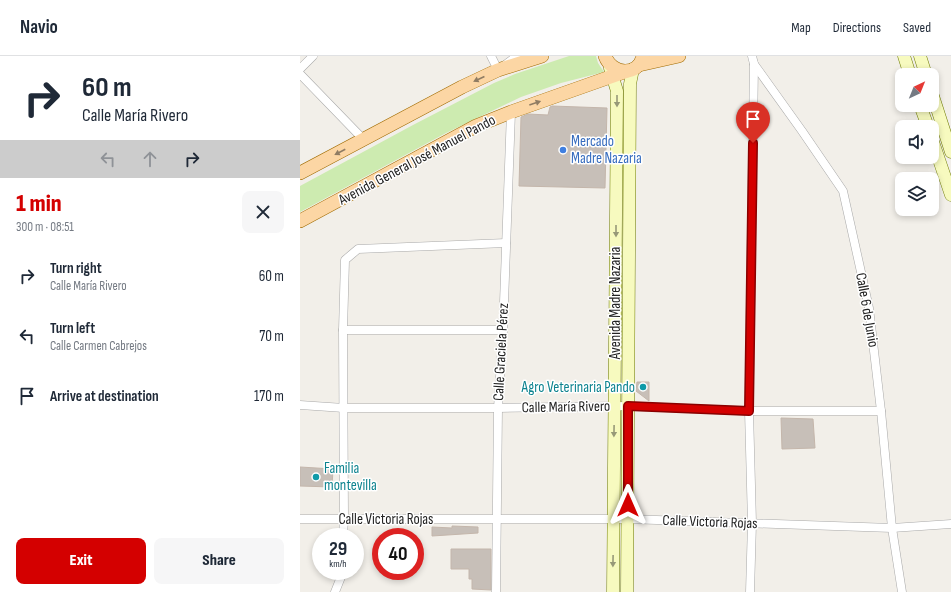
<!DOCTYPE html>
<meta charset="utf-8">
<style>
:root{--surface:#fff;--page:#f6f6f7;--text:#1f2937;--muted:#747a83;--line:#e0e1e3;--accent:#d40000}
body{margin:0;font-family:"Sofia Sans Condensed",sans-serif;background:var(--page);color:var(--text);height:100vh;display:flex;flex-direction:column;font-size:15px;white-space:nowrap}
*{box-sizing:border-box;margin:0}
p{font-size:13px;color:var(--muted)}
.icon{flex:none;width:22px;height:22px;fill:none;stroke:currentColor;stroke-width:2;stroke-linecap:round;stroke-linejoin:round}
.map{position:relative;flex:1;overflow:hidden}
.details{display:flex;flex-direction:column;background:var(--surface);width:300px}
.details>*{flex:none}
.top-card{background:#fff;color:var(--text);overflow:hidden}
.needle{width:26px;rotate:43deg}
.tools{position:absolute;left:595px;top:12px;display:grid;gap:8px}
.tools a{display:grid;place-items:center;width:44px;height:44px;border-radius:8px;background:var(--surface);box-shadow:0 2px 6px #0003;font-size:20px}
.speed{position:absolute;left:12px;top:472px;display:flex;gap:8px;font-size:20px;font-weight:700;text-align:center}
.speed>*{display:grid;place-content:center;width:52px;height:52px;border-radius:50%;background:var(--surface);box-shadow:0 2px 6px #0003;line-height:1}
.speed small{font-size:10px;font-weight:400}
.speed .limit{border:6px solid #d22;background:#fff;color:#111}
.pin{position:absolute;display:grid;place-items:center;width:34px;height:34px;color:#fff;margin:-41px -17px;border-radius:50% 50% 50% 0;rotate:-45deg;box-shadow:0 0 4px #0007}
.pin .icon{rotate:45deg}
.me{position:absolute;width:44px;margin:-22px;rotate:0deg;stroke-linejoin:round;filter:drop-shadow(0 0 3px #0008)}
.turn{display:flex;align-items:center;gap:14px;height:84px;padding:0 16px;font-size:18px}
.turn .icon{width:52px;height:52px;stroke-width:2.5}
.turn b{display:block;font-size:28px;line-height:34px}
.lanes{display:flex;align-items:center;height:38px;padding:0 16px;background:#0003;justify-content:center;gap:20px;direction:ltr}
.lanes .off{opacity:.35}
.round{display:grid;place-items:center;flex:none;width:42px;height:42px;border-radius:8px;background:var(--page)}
.overview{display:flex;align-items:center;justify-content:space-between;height:68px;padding:0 16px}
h1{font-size:24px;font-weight:800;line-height:30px;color:var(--accent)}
.cta{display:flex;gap:8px;margin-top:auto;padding:8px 16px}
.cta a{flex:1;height:46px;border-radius:8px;background:var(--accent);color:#fff;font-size:16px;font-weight:800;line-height:46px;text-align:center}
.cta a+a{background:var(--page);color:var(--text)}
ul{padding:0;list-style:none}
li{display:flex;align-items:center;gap:12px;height:60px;padding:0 16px}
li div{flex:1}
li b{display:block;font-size:15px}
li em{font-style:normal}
header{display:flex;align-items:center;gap:24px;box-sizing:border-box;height:56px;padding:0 20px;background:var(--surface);border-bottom:1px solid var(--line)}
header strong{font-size:19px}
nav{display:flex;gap:22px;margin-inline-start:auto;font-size:14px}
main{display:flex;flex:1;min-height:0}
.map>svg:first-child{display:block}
.grass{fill:#cdebb0}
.building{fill:#c7bfb8;stroke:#c4b6ab}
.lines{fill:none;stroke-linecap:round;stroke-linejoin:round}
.street-casing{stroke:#a9a9a9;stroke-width:9}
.secondary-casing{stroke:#707d05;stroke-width:13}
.primary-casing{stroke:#a06b00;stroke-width:14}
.street{stroke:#fff;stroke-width:8}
.secondary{stroke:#f7fabf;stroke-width:12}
.primary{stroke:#fcd6a4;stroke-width:13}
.oneway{fill:#8f7c63}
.oneway2{fill:#979978}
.route-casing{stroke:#8a0000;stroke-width:10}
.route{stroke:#d40000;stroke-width:7}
.shop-dot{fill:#3f7fe0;stroke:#fff;stroke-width:1.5}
.culture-dot{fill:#0f9aa8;stroke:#fff;stroke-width:1.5}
.labels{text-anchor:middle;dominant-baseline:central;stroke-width:3;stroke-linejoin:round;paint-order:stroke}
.shop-label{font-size:15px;fill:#366cbe;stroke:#fff;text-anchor:start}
.street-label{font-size:15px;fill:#222;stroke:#fff}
.culture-label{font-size:15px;fill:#0d838f;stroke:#fff;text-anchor:end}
</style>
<header>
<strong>Navio</strong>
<nav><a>Map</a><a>Directions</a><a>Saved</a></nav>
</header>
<main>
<section class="details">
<div class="top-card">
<div class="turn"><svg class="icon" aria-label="right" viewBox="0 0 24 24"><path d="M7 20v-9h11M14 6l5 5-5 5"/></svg><div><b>60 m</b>Calle María Rivero</div></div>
<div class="lanes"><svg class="icon off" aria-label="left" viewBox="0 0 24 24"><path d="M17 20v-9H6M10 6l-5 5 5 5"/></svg><svg class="icon off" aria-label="ahead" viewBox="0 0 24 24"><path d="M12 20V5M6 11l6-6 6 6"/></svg><svg class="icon" aria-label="right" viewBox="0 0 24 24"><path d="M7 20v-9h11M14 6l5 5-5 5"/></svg></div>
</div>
<div class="overview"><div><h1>1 min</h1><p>300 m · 08:51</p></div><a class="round"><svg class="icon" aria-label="close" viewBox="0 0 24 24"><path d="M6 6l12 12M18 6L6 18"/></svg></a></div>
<ul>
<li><svg class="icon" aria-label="right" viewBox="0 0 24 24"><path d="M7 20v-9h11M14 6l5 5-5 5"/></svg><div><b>Turn right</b><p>Calle María Rivero</p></div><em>60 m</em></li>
<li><svg class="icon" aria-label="left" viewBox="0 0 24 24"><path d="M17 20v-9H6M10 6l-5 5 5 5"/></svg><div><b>Turn left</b><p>Calle Carmen Cabrejos</p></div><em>70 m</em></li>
<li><svg class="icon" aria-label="arrive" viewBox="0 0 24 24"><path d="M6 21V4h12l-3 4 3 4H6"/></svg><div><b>Arrive at destination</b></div><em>170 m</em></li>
</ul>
<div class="cta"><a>Exit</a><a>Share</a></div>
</section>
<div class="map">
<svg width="651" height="536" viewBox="0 0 651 536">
<rect width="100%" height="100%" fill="#f2efe9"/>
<path class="grass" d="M269,0h27l2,7 6,9 -43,11 -40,14 -75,36 -146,79v-26l113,-61 81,-42 21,-9z"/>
<g class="building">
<path d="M252,50l55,2 -2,80 -86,-2 2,-69 7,-3 20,1 2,-8z"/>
<path d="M337,326h12v19l-13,-10z"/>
<path d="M481,362l32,1 2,29 -33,1z"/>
<path d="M0,411l33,2 -1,18 -32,-1z"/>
<path d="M152,470l26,1v6l-46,3v-9l20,1z"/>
<path d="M151,493h40v41l-19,-1v-10h-3v-10h-18z"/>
</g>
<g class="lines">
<g class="street-casing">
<g id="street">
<path d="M191,0l7,14 19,-14"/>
<path d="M452,0l2,8 48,67 41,60 26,117 12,103 11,117 10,64"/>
<path d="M0,13l13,-13"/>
<path d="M0,18l63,65"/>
<path d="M43,274h160"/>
<path d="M0,349l44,3h154l130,-2 121,5h132"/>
<path d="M0,463h328l264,9 59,-4"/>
<path d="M43,481l1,-19 -1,-188 2,-70 13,-11 148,-6"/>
<path d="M35,536l6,-15v-6"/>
<path d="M196,536l2,-184 5,-78 8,-218"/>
<path d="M450,536l2,-69 -3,-112 5,-347"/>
</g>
</g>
<g class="secondary-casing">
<g id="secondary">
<path d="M604,0l6,19"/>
<path d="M620,0l6,19"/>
<path d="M310,12l7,23 -4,501"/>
<path d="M632,37l19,59"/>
<path d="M620,49l8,22"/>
<path d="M632,83l19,56"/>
<path d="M327,536l3,-508 3,-15"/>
</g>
</g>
<g class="primary-casing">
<g id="primary">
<path d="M305,0c7,19 33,21 38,0"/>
<path d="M339,9l40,-9"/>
<path d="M0,117l162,-86 36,-17 44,-14"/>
<path d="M0,165l176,-95 35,-14 116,-41"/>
</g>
</g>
<use href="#street" class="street"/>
<use href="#secondary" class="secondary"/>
<use href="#primary" class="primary"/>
</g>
<defs><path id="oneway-solid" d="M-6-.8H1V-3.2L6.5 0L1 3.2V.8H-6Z"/></defs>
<g class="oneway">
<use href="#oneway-solid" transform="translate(179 23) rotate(155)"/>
<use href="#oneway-solid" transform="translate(235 47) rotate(-19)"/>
<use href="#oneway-solid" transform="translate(40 96) rotate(152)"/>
</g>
<g class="oneway2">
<use href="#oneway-solid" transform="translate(317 45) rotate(90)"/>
<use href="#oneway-solid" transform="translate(316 175) rotate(90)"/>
<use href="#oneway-solid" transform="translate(314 375) rotate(91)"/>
<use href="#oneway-solid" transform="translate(313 505) rotate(91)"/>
</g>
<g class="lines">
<g class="route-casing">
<path id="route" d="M328,449v-99l121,5 4,-268"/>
</g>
<use href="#route" class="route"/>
</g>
<circle class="shop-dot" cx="263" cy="94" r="4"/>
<g class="culture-dot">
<circle cx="343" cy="331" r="4"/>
<circle cx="16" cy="421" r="4"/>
</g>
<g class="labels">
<g class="shop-label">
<text x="271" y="85">Mercado<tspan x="271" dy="17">Madre Nazaria</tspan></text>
</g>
<g class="street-label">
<text transform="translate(117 104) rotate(-28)">Avenida General José Manuel Pando</text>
<text transform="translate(315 247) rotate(-90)">Avenida Madre Nazaria</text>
<text transform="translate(567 254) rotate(80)">Calle 6 de Junio</text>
<text transform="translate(201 296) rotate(-87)">Calle Graciela Pérez</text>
<text transform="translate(266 351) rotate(-1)">Calle María Rivero</text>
<text x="86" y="463">Calle Victoria Rojas</text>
<text transform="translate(410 466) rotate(2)">Calle Victoria Rojas</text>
</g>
<g class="culture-label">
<text x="335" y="331">Agro Veterinaria Pando</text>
<text x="24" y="412" text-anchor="start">Familia<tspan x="24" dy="17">montevilla</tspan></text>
</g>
</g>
</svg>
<div class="tools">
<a><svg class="needle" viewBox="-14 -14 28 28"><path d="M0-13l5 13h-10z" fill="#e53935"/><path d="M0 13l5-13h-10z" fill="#747a83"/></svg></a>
<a><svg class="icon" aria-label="sound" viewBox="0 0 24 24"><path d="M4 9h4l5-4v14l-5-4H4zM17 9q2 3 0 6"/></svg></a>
<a><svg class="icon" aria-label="layers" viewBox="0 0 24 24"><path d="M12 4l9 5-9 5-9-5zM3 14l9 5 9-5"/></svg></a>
</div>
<div class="speed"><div>29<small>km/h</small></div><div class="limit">40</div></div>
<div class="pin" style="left:453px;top:87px;background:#d93025"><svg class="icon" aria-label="arrive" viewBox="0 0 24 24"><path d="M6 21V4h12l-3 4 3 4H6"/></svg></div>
<svg class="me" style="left:328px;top:449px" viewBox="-20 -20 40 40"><path d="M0-17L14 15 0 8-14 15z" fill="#d40000" stroke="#fff" stroke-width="4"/></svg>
</div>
</main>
